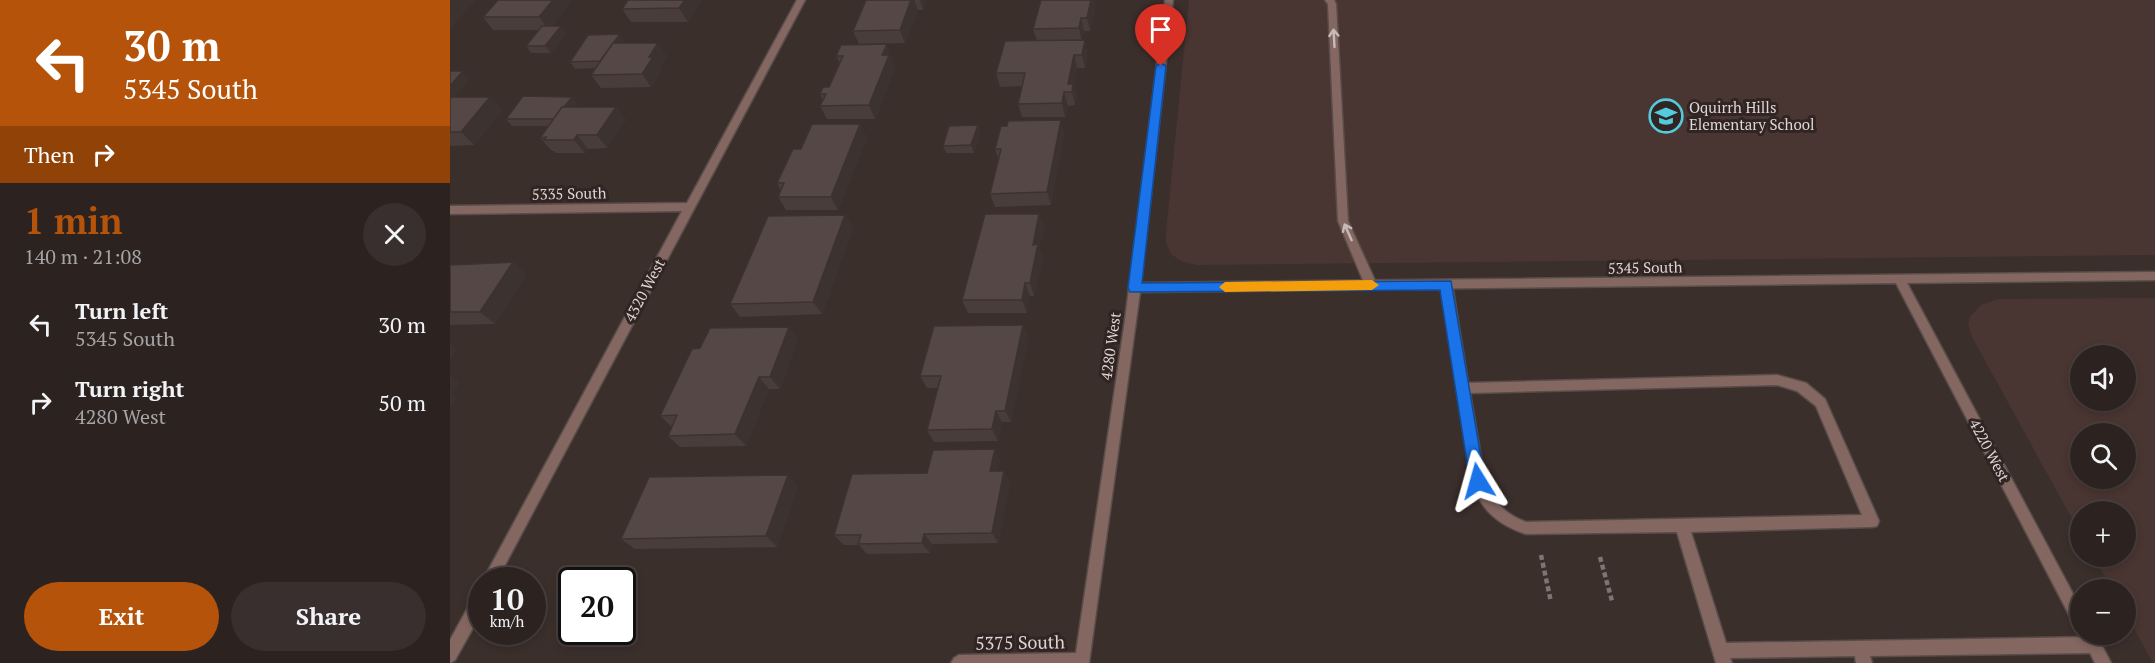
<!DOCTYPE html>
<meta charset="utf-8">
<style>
:root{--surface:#2c2321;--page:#382f2e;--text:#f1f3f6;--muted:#a6a4a5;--line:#48403f;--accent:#b45309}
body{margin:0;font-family:"PT Serif",serif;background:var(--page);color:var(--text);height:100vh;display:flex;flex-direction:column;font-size:22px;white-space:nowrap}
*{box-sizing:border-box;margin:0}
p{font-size:20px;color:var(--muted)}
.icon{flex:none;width:33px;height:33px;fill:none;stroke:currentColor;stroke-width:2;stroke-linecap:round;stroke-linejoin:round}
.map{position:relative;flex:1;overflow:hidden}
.drawer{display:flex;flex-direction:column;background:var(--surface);width:450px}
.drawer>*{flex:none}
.hud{background:#b45309;color:#fff;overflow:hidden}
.buttons{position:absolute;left:1620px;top:345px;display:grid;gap:12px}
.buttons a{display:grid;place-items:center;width:66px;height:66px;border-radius:50%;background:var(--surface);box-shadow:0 3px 9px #0003,0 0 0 2px var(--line);font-size:30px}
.speed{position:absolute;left:18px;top:567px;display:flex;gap:12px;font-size:30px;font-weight:700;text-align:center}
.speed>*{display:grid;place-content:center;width:78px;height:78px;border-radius:50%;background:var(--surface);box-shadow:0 3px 9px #0003,0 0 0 2px var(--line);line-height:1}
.speed small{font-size:15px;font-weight:400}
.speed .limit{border:3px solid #111;border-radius:9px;background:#fff;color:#111}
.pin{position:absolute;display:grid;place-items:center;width:51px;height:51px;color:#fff;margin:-62px -26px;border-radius:50% 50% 50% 0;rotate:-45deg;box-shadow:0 0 6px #0007}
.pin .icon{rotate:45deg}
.me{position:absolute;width:66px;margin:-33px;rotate:352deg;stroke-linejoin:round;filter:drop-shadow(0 0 4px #0008)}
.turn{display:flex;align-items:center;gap:21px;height:126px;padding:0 24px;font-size:27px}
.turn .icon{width:78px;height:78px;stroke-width:2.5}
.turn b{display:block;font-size:42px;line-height:51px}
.then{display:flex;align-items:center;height:57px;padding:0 24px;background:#0003;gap:12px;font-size:22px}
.round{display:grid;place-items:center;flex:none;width:63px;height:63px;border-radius:32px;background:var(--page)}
.summary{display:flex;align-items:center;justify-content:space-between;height:102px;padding:0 24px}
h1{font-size:36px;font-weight:600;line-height:45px;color:var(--accent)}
.action{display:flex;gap:12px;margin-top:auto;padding:12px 24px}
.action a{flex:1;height:69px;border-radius:36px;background:var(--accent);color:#fff;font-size:24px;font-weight:600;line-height:69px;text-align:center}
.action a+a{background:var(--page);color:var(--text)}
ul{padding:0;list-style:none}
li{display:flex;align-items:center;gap:18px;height:78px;padding:0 24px}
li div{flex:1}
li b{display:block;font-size:22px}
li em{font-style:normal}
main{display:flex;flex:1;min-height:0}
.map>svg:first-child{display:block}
.built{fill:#493531;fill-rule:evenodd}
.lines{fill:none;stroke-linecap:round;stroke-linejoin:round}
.service-casing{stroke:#584d4a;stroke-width:3}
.minor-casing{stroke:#584d4a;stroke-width:3}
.path{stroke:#7f7472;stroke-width:4.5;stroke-dasharray:5 3;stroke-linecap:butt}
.service{fill:#856761;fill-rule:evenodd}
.minor{fill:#856761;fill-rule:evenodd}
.wall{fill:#493d3b}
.shaded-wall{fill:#3c3230}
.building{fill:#554745;stroke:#3c3230;stroke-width:1.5}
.oneway{stroke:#c8bab7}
.route{fill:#1a73e8;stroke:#114b97;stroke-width:1.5}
.slow{fill:#f59e0b}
.labels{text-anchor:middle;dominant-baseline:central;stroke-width:6;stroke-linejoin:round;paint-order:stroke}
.poi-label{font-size:15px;fill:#ded5d4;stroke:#312523;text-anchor:start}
.street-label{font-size:15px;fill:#ded5d4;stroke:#312523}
.near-street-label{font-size:18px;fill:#ded5d4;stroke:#312523}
</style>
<main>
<section class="drawer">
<div class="hud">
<div class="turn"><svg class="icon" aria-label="left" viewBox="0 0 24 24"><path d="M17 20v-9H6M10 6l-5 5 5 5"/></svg><div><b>30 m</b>5345 South</div></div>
<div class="then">Then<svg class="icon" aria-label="right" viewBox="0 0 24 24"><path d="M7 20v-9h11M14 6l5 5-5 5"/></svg></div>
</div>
<div class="summary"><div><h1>1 min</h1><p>140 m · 21:08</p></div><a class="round"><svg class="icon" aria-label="close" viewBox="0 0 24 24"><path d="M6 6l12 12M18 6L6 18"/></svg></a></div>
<ul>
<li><svg class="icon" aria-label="left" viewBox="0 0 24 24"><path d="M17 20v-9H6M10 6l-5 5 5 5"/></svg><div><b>Turn left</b><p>5345 South</p></div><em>30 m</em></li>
<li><svg class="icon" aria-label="right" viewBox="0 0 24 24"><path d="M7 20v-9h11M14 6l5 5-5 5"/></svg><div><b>Turn right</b><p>4280 West</p></div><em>50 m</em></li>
</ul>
<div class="action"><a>Exit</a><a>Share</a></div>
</section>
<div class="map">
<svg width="1705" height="663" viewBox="0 0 1705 663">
<rect width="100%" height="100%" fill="#3b2f2c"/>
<g class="built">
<path d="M739,0h966v255l-959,10 -15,-4 -10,-7 -5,-11v-10z"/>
<path d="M1705,298v365h-2l-27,-49v-24l-14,-1 -18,-32 32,-1v-44h-46v21l-108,-196 -4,-12 2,-8 11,-12 18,-6zM1630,356h46v44h-46zM1630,434h46v44h-46z"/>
</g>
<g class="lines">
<g class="service-casing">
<g id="service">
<path d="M875,0h9l2,4 12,217 29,64 -6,4 -6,-4 -27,-64 -10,-217z"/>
<path d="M996,280l6,4 16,99 309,-8 29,8 19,16 54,122 -2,5 -5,1 -181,5 35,111 367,-6 5,3 3,5 -3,5 -5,3 -223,3 2,7h-16l-1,-7 -125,2 2,5h-16l-39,-131 -151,2c-28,-9 -45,-24 -55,-53l-31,-197zM1327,385l20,6 19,15 46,109 -336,7c-20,-7 -34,-21 -41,-41l-15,-88z"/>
</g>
</g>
<g class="minor-casing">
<g id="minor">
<path d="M347,0h8l-308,580h-14l199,-369 -232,3v-8l237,-3z"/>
<path d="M715,0h8l-32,283 1014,-11v8l-248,3 173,324v21l-5,-2 -179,-343 -756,9 -51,371h-138l3,-5 5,-3 117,-2 49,-333z"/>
<path d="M32,589v23l-27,48 -5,3v-23l27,-49z"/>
<path d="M1631,634h15l15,29h-16z"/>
</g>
</g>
<g class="path">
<path d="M1091,555l10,47"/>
<path d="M1150,557l12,44"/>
</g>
<use href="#service" class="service"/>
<use href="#minor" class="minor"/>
</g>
<g class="wall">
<path d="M251,0l-13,22h-57l-9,-13z"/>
<path d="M416,0h61l-4,10h-5l-13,33 -46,1 -6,-13z"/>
<path d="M591,0h53l1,7 -5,24h-6l-2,9h3l2,14 -2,14h-8l-3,16 3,13 -2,8 -7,1 -3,11h-43l-4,-13 4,-18 -22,1 -4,-14 41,-32 -4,-12z"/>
<path d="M121,2l-19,24h9l5,8 -15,19h-20l-5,-7 13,-16h-46l-10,-13z"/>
<path d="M175,42l-1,1 43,13 -7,12 2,2 -11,17 -50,1 -10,-13 4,-7 -20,1 -5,-7z"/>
<path d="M386,56l56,2 -1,2 4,8 -20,51h-48l-7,-13 3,-6 -3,-6 9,-7 11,-24z"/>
<path d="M0,71l19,8 -15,18h36l12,13 -28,35 -24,1z"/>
<path d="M128,104l-2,3h40l10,13 -19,28 -19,1 -3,4h-29l-2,-2h-2l-12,-13 9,-12h-37l-6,-7z"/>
<path d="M528,125l2,8 -6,20h-28l-3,-7z"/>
<path d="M614,133l-13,72 -56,2 -5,-13 8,-36 -3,-9z"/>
<path d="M417,137l-29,73h-52l-8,-13 3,-7 -4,-7z"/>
<path d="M589,214l5,13 -5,21 4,9 -9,39h-4l-3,17h-59l-6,-13z"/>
<path d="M395,215l8,13 -31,86 -82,3 -10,-13z"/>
<path d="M63,262l13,13 -31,49 -45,1v-60z"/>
<path d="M573,325l5,12 -17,85h-9l-4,19 -64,1 -7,-12 11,-42h-11l-7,-12z"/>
<path d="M348,339l-18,50h-11l-23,57 -66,1 -12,-11 4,-9 -12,-11 40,-68z"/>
<path d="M550,460l-2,11 12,11 -12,61 -66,1 -2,9 -63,1 -8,-9h-15l-10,-10 93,-62z"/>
<path d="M348,486l-21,61 -142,2 -14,-10z"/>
</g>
<g class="shaded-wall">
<path d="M3,0h23l-26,29v-26z"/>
<path d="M103,0h17l1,2 -22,28 -10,-13z"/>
<path d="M235,0h16l-13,22 -9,-14z"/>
<path d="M461,0h3l4,10 -13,33 -5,-13z"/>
<path d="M470,0h7l-4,10z"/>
<path d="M641,0h3l1,7 -5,24 -3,-13z"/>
<path d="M631,18l3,13 -2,11 -3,-14z"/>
<path d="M111,26l5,8 -15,19 -6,-7z"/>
<path d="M170,34l5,8 -17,26 -5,-7z"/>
<path d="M635,40l2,14 -2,14 -3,-13z"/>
<path d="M208,43l9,13 -7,12 2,2 -11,17 -9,-13 7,-17z"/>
<path d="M437,44l5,14 -1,2 4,8 -20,51 -6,-14 13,-50z"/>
<path d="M624,55l3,13 -3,16 3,13 -2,8 -3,-13 -4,-8z"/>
<path d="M13,71l6,8 -19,23v-16z"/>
<path d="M614,92l4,14 -3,11 -3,-14z"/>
<path d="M40,97l12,13 -28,35 -13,-13z"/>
<path d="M122,97l6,7 -16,22 -6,-7z"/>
<path d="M166,107l10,13 -19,28 -10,-13z"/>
<path d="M611,120l3,13 -13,72 -4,-13z"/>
<path d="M410,124l7,13 -29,73 -7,-13z"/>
<path d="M528,125l2,8 -6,20 -3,-8z"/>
<path d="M127,135l11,14 -3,4 -11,-13z"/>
<path d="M589,214l5,13 -5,21 4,9 -9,39 -4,-13 3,-38z"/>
<path d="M395,215l8,13 -31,86 -9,-12z"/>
<path d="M63,262l13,13 -31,49 -15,-12z"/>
<path d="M575,283l5,13 -3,17 -5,-13z"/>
<path d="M573,325l5,12 -17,85 -6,-11z"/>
<path d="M339,327l9,12 -18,50 -10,-12z"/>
<path d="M0,344l7,5 -7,11z"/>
<path d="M0,375l10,7 -8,13 5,3 -7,11z"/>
<path d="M309,377l10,12 -23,57 -11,-12z"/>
<path d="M546,411l6,11 -4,19 -6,-12z"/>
<path d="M545,449l5,11 -4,22 -6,-11z"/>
<path d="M554,471l6,11 -12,61 -6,-10z"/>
<path d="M338,475l10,11 -21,61 -11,-11z"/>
<path d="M474,534l8,10 -2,9 -8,-10z"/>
</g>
<g class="building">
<path d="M48,0h55l-14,17h-56z"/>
<path d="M178,0h57l-6,8 -57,1z"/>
<path d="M416,0h45l-11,30 -47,1z"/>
<path d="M591,0h50l-4,18h-6l-2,10 -46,1z"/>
<path d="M92,26h19l-16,20h-19z"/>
<path d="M170,34l-20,27 -30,1 18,-27z"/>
<path d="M635,40l-3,15h-8l-6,29h5l-1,8h-8l-2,11 -44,1 7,-31h-29l9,-32z"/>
<path d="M163,43h45l-9,14h4l-11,17 -51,1z"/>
<path d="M437,44l-5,11h7l-20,50 -49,1 6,-12h-6l3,-7h6l14,-31h-7l5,-11z"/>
<path d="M0,71h13l-13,15z"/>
<path d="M73,96l49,1 -8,10h-2l-8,12h-48z"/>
<path d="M0,97h40l-29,35h-11z"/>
<path d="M112,107h54l-19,28h-20l-3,5h-30l2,-3 -6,1z"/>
<path d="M611,120l-14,72 -57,2 11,-45h-6l6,-23h6l1,-5z"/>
<path d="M362,124h48l-29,73h-53l6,-14h-7l16,-34h8z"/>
<path d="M528,125l-7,20 -28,1 6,-20z"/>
<path d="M535,214h54l-6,31 5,-1 -8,39h-5l-3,17h-60z"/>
<path d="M395,215l-32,87 -83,2 38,-88z"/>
<path d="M63,262l-33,50h-30v-47z"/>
<path d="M573,325l-18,86h-9l-4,18 -65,1 14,-54h-21l14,-50z"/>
<path d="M339,327l-19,50h-11l-24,57 -67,2 9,-21 -17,1 32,-67 8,-1 10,-20z"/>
<path d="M545,449l-5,22h14l-12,62 -68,1 -2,9 -64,1 3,-9h-27l18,-61 75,-1 6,-23z"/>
<path d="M338,475l-22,61 -145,3 28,-62z"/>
</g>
<defs><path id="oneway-shaft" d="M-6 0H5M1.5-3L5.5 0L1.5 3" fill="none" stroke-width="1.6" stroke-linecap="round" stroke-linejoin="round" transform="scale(1.5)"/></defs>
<g class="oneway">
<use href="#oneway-shaft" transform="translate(884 38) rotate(-93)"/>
<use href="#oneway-shaft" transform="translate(898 232) rotate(-114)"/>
</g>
<path class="route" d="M711,63l5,3 -24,217 309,-2 34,200 -2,5 -5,2 -6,-2 -2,-5 -30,-191 -310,2 -2,-4 28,-222z"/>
<path class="slow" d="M922,280l7,5 -7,5 -147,2 -6,-5 6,-5z"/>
<defs>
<g id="school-ring" transform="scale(1.725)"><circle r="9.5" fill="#312523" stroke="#54cadd" stroke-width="1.5"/><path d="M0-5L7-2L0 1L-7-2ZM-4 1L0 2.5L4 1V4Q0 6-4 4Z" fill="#54cadd"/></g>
</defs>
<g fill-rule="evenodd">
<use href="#school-ring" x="1216" y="116"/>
</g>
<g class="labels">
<g class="poi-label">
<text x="1239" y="107">Oquirrh Hills<tspan x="1239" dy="17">Elementary School</tspan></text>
</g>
<g class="street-label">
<text transform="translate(119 193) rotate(-1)">5335 South</text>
<text transform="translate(1195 267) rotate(-1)">5345 South</text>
<text transform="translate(194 290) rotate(-62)">4320 West</text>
<text transform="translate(660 346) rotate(-82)">4280 West</text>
<text transform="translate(1540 450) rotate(62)">4220 West</text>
</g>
<g class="near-street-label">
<text transform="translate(570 642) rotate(-1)">5375 South</text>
</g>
</g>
</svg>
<div class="buttons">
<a><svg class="icon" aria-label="sound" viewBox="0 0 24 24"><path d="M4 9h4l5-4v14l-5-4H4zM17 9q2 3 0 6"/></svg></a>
<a><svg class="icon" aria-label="search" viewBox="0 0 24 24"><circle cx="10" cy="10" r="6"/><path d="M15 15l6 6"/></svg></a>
<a>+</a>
<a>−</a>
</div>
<div class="speed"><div>10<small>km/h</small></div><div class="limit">20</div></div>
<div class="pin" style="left:711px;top:66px;background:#d93025"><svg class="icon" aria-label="arrive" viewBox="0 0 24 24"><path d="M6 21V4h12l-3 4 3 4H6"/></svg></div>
<svg class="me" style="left:1028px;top:481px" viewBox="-20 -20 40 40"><path d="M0-17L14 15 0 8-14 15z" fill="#1a73e8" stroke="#fff" stroke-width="4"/></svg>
</div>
</main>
